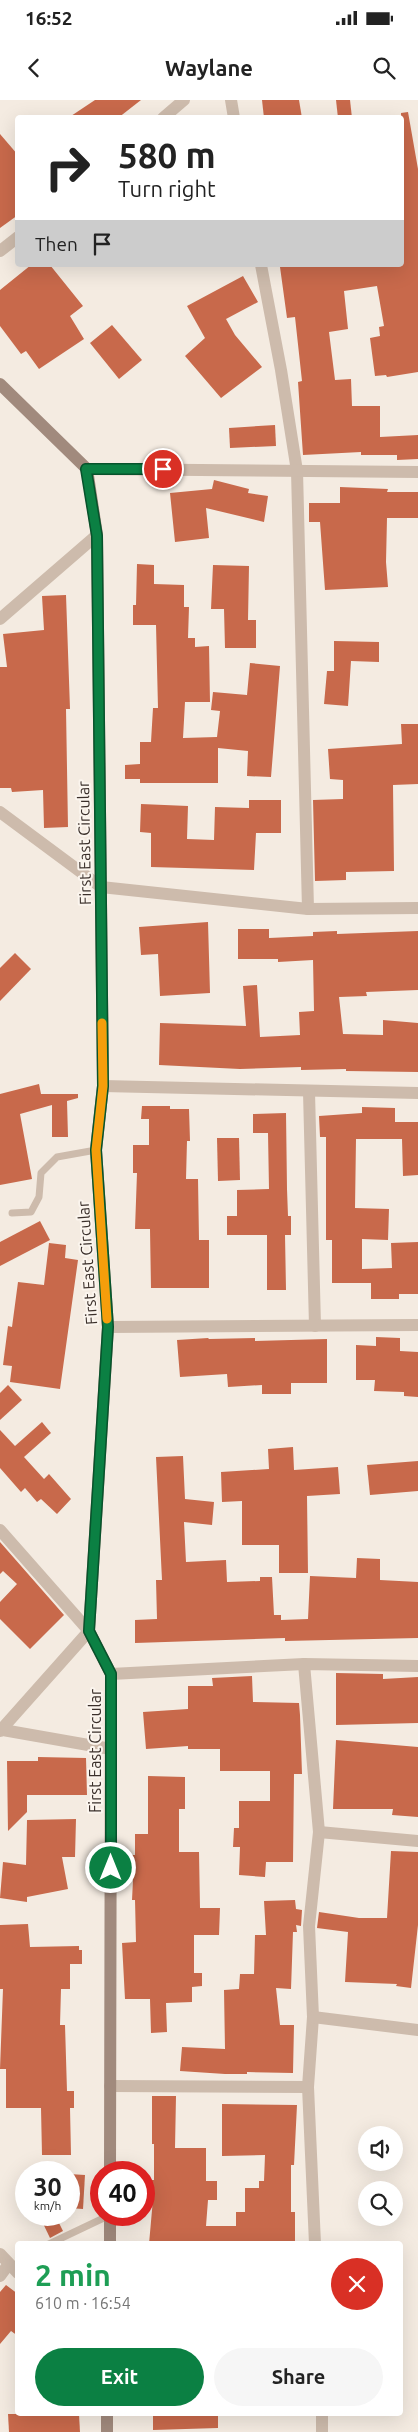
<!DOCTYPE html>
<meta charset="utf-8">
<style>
:root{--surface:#fff;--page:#f6f6f6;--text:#222;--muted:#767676;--accent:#0b8043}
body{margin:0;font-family:Ubuntu,sans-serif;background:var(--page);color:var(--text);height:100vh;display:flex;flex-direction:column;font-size:19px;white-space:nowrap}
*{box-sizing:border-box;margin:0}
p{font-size:16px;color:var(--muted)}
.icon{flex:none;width:28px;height:28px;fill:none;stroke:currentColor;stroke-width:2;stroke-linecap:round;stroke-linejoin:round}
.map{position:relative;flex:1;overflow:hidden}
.sheet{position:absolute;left:15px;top:2141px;width:388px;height:175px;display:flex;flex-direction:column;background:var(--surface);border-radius:5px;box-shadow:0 5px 20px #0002}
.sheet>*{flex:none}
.top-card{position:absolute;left:15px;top:15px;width:389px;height:152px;border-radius:5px;box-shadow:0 5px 20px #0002;background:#fff;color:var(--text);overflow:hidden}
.fabs{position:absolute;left:358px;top:2026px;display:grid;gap:10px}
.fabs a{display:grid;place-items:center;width:45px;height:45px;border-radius:50%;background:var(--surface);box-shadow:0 5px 20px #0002;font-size:25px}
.speed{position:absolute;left:15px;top:2061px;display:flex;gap:10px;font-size:25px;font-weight:700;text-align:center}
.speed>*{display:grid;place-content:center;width:65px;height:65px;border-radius:50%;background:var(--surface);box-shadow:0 5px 20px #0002;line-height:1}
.speed small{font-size:12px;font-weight:400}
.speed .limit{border:8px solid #d22;background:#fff;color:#111}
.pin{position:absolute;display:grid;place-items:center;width:42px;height:42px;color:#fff;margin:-21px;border:2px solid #fff;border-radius:50%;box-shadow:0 1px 5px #0007}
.me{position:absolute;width:55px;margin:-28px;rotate:0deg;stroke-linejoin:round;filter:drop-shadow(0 0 4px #0008)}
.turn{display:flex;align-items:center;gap:18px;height:105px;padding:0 20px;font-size:22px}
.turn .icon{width:65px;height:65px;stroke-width:2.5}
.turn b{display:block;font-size:35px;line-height:42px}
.then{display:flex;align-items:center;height:48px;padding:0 20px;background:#0003;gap:10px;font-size:19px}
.round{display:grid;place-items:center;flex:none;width:52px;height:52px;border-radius:26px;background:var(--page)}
.summary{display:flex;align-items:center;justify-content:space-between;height:85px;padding:0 20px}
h1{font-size:30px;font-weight:600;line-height:38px;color:#1e9e55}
.primary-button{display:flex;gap:10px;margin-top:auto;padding:10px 20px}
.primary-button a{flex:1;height:58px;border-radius:30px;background:var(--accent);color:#fff;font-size:20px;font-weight:600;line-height:58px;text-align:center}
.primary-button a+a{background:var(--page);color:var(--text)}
.status{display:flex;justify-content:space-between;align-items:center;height:35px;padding:0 25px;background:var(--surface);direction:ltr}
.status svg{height:14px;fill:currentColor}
header{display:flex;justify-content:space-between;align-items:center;height:65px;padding:0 20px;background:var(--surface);font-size:22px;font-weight:600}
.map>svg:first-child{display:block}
.building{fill:#c8694b}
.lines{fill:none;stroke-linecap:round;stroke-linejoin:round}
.lane{stroke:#cdbbac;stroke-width:7}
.street{stroke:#cdbbac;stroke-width:12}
.secondary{stroke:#a18a7d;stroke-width:12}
.route-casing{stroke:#07532c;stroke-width:12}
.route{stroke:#0b8043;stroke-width:9}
.slow{stroke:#f59e0b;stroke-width:9}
.labels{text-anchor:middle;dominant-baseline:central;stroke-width:4;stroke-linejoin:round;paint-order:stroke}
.street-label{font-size:16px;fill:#3b302b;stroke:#fbf5ee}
</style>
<div class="status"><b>16:52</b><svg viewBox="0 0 49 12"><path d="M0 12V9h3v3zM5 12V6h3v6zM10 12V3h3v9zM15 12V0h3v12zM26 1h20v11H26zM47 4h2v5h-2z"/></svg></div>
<header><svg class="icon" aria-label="back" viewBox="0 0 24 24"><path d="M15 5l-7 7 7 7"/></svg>Waylane<svg class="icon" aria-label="search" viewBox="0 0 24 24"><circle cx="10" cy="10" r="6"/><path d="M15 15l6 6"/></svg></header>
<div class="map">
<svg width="418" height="2332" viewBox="0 0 418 2332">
<rect width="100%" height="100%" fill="#f4ebe1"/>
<g class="building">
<path d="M95,0h46l-23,18h-50z"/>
<path d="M262,0h37l3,18h-38z"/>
<path d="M336,0h14l2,18h-14z"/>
<path d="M408,12l10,57v203l-31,5 -1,-2 -11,1 -5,-38 10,-2 -1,-9 5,-1 -7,-40 -33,5 4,38 -19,3 6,48 16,-1 1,27h28v31l38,-2v24l-21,1v-5h-36v-3l-58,3 -5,-73 4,-1 -7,-64 -8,1 -7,-51 123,-2 -2,-152z"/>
<path d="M0,34l18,21v60l-18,13z"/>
<path d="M31,165h19l33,41 -13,10 14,23 -45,30 -13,-18 -5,3 -21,-28v-36z"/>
<path d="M243,176l15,26 -32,17 9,16 27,32 -41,31 -36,-42 20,-18 -18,-32z"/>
<path d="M112,225l30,35 -23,19 -29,-36z"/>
<path d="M275,325l1,21 -46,2 -1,-20z"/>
<path d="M214,380l35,9 -1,4 20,3 -4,26 -58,-14 3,30 -34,4 -5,-49 42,-4z"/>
<path d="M340,387l48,2 -1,3h31v26h-31l-1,44 2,25 -63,3 -5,-68h-11v-19h31z"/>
<path d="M137,464l17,1v19l30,1v22h5l-1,31h7v9l14,-1 1,56h-25l-2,36 34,-1 3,-26 -9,-1 2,-18 34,3 3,-32 30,3 -9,111 -24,-1 1,-25 -30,-3v35h-78v-4h-15v-14l15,-1v-22h11l2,-34h5l-2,-83h-23v-20h3z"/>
<path d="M213,465l36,1 -1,54h8v28h-31l-1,-39h-13z"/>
<path d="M66,495l4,114h-4l2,118 -24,1 -1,-38 -31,2 -1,-4h-11v-121h7l-4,-33 41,-4 -2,-34z"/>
<path d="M334,541l45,1v20l-28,-1 -3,45 -24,-2 3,-33h7z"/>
<path d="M401,624h17v60l-25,1 1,86 -48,1v8l-31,1 -2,-81 30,-1v-19l-13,-1 -2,-30 74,-5z"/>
<path d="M249,700h32v33h-25l-2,37 -103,-3v-34l-11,-1 1,-28 47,2 -1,33 27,1 1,-33 34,1z"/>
<path d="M208,822l2,71 -50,3 -2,-42 -17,1 -2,-28z"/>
<path d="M238,829h31v9l44,-2v-4l24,-1v3l81,-3v59l-52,2 1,4 -28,1 4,37 40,1v-15l35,3v49l-72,-1v-2l-45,1v-3l-61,2 -81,-4 1,-42 86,3 -3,-40 14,-1 3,52 40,-2 -1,-23 15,-1 -1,-51 -35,2v-3h-40z"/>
<path d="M15,853l16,16 -31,32v-33z"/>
<path d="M39,984l2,10h37v4l-11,3 1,36h-16v-32l-32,9 12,65 -32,6v-91z"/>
<path d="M142,1006h28v3h19l1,32h-3l-1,38h12l1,61h10v48h-58l-1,-59h-15l2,-56h-4v-28h16v-26h-8z"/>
<path d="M362,1007l33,1v14h23v53l-15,1 -1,-37h-46l-1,69 34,1 -1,31 -26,-1v30l30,-1 -1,-25 27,-1v52h-19v5h-28v-16h-39v-43h-6v-103h-6l-1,-21 43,-3z"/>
<path d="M286,1013l1,76 1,27h3v19h-6l1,55h-19v-55h-40v-19h10v-26l32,-1 -1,-56h-15v-19z"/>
<path d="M217,1038h22l1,42 -22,1z"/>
<path d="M40,1121l10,19 -50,26v-24z"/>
<path d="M49,1143l17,2 -1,13 13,2 -18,129 -50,-7 2,-16 -9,-1 5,-39 4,1 6,-45 26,3z"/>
<path d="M376,1237l24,1v13l18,1v45l-14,-1v-4l-30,-1 1,-11h-19v-35l20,1z"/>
<path d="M208,1238l1,1 46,-1v3l72,-2v44h-36v11h-29v-9l-34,2 -1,-13 -47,3 -3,-37z"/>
<path d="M8,1285l14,15 -22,20v-27z"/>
<path d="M42,1322l9,11 -27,24 20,22 5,-5 22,25 -14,15 -16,-15 -4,3 -12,-14 -4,4 -21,-24v-38l15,16z"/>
<path d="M293,1347l1,23 44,-3 2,27 -33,2 1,77h-29v-28h-37v-44l-20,1 -1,-30 48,-3 -1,-20z"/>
<path d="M183,1356l2,43 29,3 -2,23 -28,-3 2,40 40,-2 1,22 33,-1v-4h12l2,38h7v5l27,-1 2,-43 46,2 1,-20 23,1v21l38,2v56l-133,3v-3l-150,5v-23l22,-1 -1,-39h6l-6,-123z"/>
<path d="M418,1361v30l-48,4 -3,-30z"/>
<path d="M0,1442l64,73 -34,34 -30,-30v-17l17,-18 -14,-13 -3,3z"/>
<path d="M336,1573l47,1v5l35,-2v46l-82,2z"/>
<path d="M252,1576l1,26 46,1 1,12 2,59h-8l-1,88h-27l-1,15 -26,-2 1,-28h-7l1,-19h5v-27h31v-30h-50v-22h-32v-3l-42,3 -3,-37 45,-3v-23h25l-1,-8z"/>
<path d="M336,1640l82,7v70l-26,-2 1,-6h-60z"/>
<path d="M38,1657l48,1 1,37h-60v17l-19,19 -1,-70h31z"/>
<path d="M148,1676l37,1v32h-6v43h20l1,56h20l-1,27h-25v38h8v13l-10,1v15l-26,1 1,29 -16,1 -1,-34h-25l-3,-56 14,-1 -1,-42h-3l1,-20h-14l1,-25h15v-21h13z"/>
<path d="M76,1719l-1,38h-13l6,32 -41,8v5l-27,-4 3,-36 23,3 1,-45z"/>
<path d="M391,1751l27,1v73l-7,63 -15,-2 1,-2 -52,-2 3,-50 -31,-4 2,-16 40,6h28z"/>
<path d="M295,1800l1,9 6,1 -1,16 -5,-1 1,7h-4l-2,57 -15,-1 4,37h14l-1,48 -46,-1v2h-22l-45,-3 2,-24 43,2 -1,-59 15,-1 1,-15h14l1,-39h11l-2,-34z"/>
<path d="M28,1824l2,23 49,-1v4h3v14h-12v25h-9l-1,36h5l2,66h7v17h-4l1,47h-29l-1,-47h-35v-39h-6l3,-80h-3v-64z"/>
<path d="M152,1996h24l-1,52h31v33h11v19h-9l-2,26h30v-14h9v-24h14v-7h5l1,-26 -43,1v-52l75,1 -3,60h-3v47h4v32h-146l4,-45h-4v-19h5v-36h-2z"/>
<path d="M69,2074l16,1 -2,34 -14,-1z"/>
<path d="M39,2115h16l8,16 -13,7z"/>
<path d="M6,2185l12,9v42l-7,-5 -11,13v-52z"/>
<path d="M8,2314h71l1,18h-71z"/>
<path d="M153,2314h65v14l-65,2z"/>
</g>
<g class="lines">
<g class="lane">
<path d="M12,1113l19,-1 8,-15 2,-24 16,-16 39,-7"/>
<path d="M49,2144l61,-29"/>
</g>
<g class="street">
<path d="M231,0l3,18"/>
<path d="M163,18l21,-18"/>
<path d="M0,151l18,-14"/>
<path d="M261,165l20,105 16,101 11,438"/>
<path d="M87,369l331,3"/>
<path d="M0,519l97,-84"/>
<path d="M0,712l101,75 207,22 110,-1"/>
<path d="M103,986l315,7"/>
<path d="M309,992l6,234"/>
<path d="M108,1227l310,-2"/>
<path d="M0,1430l89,101 -89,100"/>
<path d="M304,1564l15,168 -10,94 4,91 -5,70 7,157"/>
<path d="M111,1574l193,-10 114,2"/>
<path d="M3,1630l108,19"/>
<path d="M319,1732l99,9"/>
<path d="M313,1917l105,13"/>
<path d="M110,1986l198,1"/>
<path d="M0,2154l18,19"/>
<path d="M0,2176l8,-11"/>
<path d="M322,2314v18"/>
</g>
<g class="secondary">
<path d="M0,284l87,85 10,66 6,551 -7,64 12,177 -19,304 22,43 -1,498"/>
<path d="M110,2144v-29"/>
<path d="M107,2314v18"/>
</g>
</g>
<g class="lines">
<g class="route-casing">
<path id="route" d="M111,1768v-194l-22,-43 19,-304 -12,-177 7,-64 -6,-550 -11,-67h77"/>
</g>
<use href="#route" class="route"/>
<path class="slow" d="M102,923l1,63 -7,64 11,169"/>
</g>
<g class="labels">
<g class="street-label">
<text transform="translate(84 743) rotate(-91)">First East Circular</text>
<text transform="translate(87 1163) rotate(-94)">First East Circular</text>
<text transform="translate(95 1651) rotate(-90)">First East Circular</text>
</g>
</g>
</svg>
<div class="fabs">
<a><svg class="icon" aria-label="sound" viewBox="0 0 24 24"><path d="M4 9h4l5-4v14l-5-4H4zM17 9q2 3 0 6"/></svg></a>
<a><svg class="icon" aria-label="search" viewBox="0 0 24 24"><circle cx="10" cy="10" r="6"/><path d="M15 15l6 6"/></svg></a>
</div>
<div class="speed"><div>30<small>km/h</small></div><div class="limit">40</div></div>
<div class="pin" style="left:163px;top:369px;background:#d93025"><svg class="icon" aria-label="arrive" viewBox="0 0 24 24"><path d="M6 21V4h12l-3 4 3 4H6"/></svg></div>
<svg class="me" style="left:111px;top:1768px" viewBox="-20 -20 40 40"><circle r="17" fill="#0b8043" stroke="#fff" stroke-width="3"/><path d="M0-11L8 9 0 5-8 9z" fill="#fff"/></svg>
<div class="top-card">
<div class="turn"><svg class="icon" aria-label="right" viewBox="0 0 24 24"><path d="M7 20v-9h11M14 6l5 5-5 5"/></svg><div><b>580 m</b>Turn right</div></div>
<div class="then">Then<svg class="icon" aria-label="arrive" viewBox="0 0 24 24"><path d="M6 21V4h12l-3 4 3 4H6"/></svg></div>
</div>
<section class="sheet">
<div class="summary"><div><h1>2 min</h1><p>610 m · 16:54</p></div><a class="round" style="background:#d93025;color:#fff"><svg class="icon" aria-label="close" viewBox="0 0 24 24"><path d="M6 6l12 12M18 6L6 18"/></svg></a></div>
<div class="primary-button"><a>Exit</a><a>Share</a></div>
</section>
</div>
